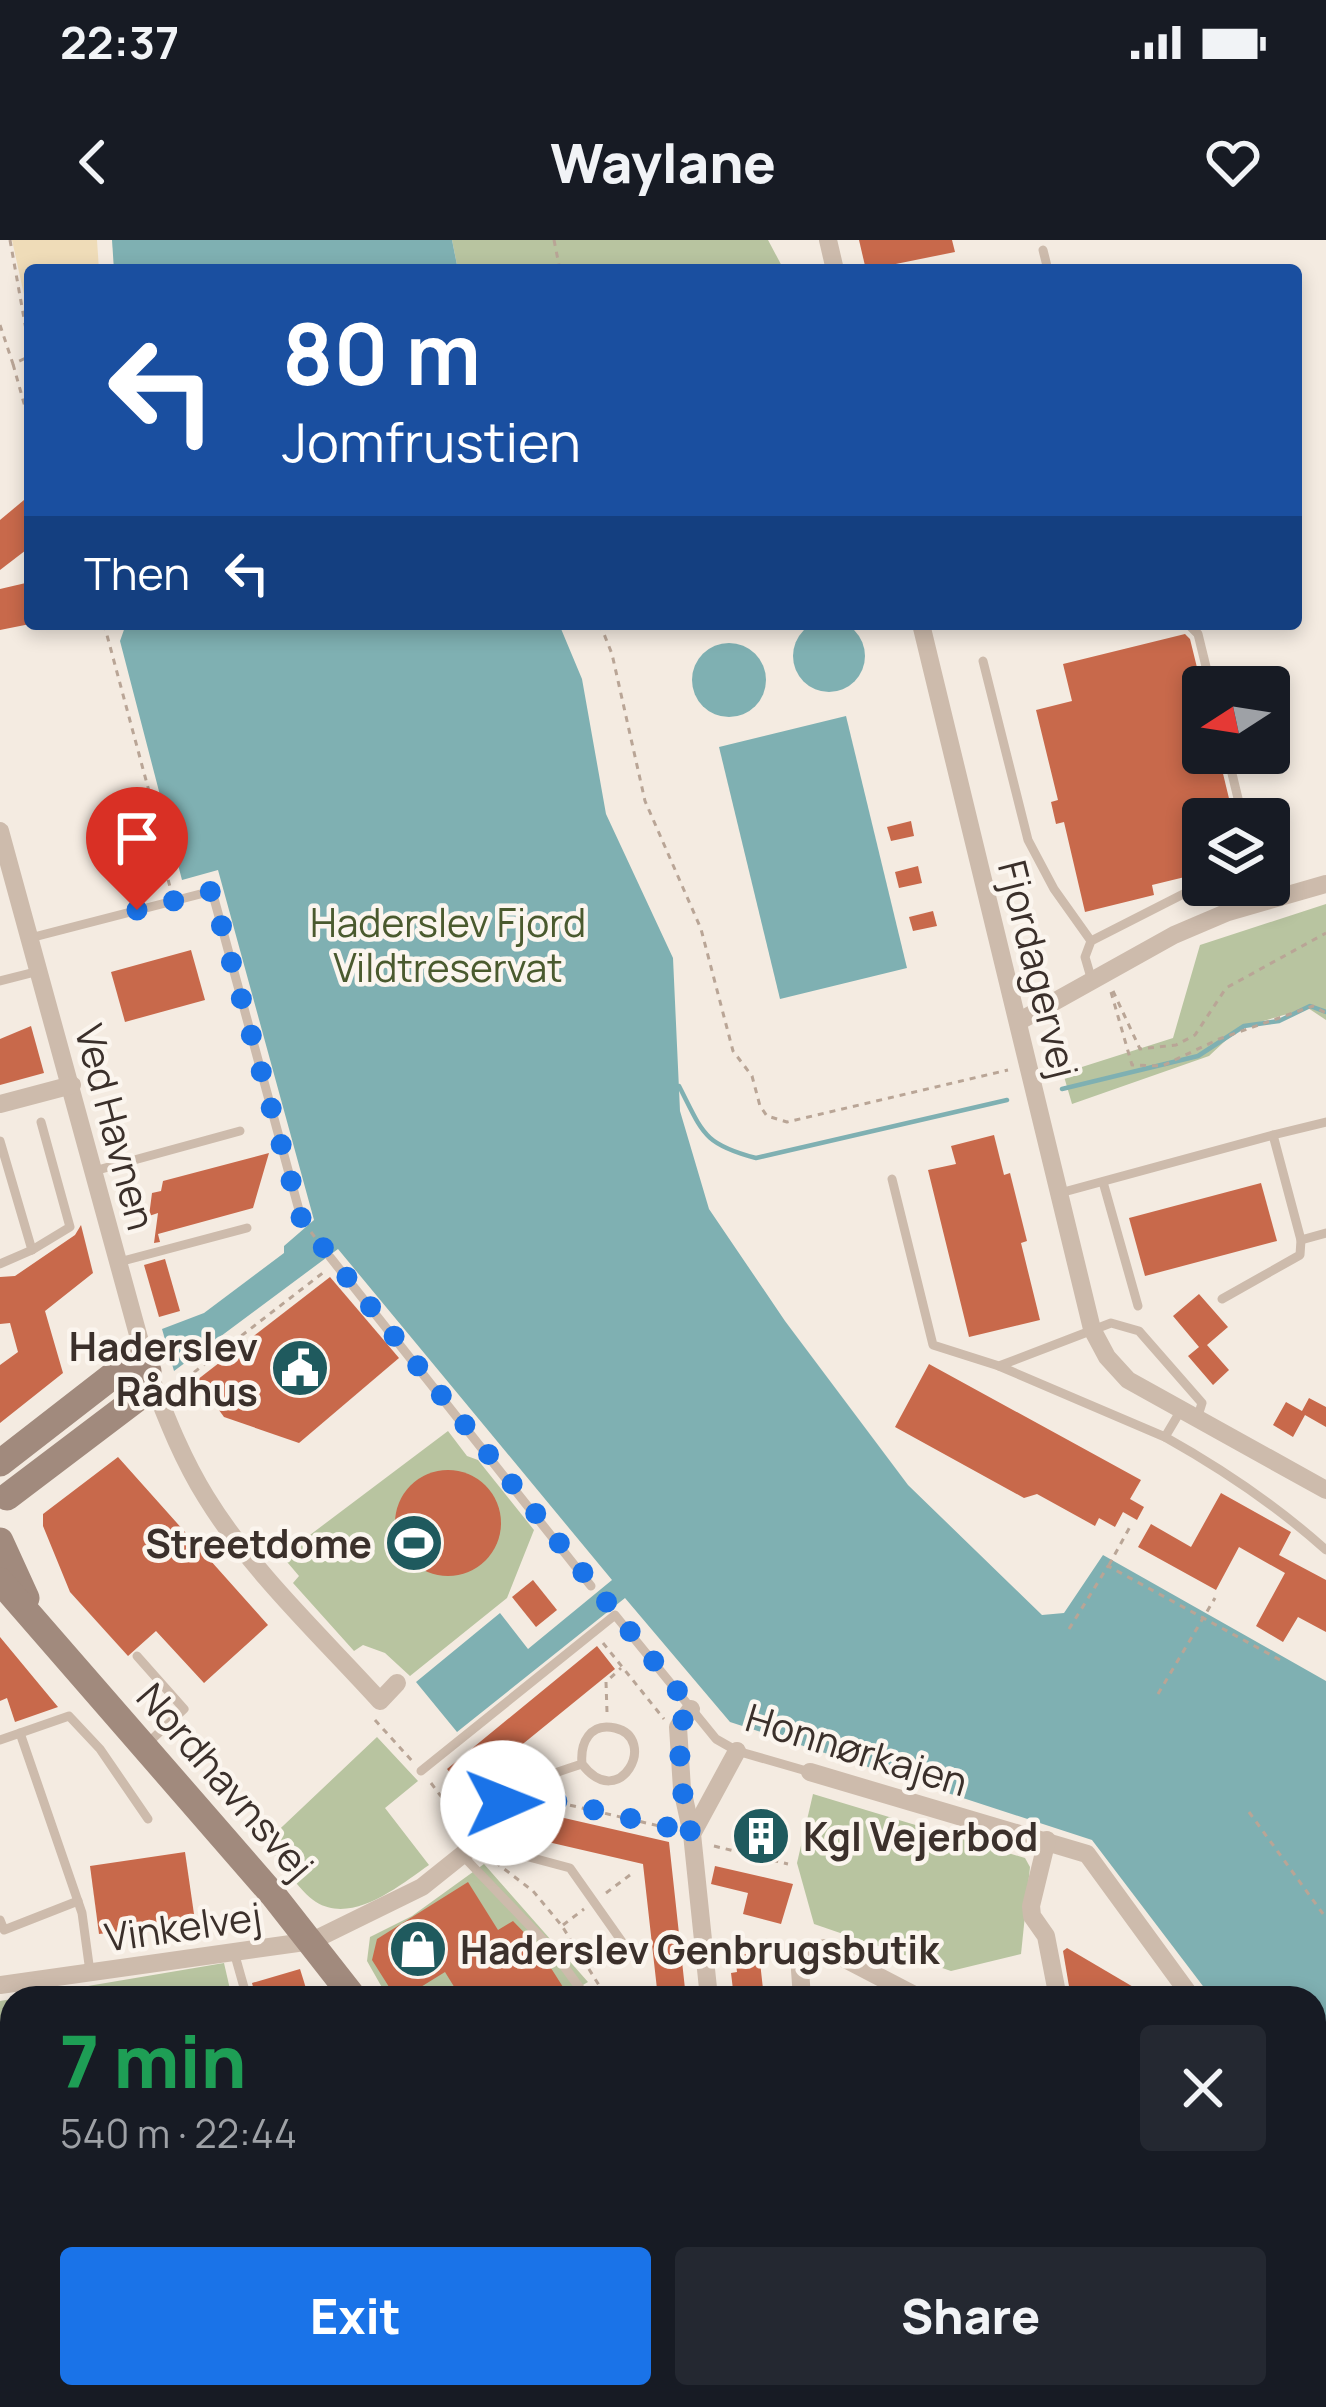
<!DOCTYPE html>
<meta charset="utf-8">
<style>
:root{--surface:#171b24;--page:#242831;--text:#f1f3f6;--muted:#9ea1a6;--accent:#1a73e8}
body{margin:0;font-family:Manrope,sans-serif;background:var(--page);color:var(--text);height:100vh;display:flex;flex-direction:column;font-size:45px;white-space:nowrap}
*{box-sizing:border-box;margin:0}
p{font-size:39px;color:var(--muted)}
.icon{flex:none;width:66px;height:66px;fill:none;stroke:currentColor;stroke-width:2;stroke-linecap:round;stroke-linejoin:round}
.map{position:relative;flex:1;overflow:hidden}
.details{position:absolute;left:0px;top:1746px;width:1326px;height:423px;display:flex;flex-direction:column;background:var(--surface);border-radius:36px 36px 0 0;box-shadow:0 6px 18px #0003}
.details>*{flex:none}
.top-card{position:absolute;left:24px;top:24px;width:1278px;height:366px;border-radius:12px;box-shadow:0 6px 18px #0003;background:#1a4fa0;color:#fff;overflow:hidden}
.needle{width:78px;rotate:258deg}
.tools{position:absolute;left:1182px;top:426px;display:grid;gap:24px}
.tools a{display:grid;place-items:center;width:108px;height:108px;border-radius:12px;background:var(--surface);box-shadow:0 6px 18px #0003;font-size:60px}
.pin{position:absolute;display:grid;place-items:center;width:102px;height:102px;color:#fff;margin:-123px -51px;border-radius:50% 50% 50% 0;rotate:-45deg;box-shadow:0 0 12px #0007}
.pin .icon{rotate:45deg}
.me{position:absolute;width:132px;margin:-66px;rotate:89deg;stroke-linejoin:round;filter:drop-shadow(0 0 9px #0008)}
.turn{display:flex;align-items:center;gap:42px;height:252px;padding:0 60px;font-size:54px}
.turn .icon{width:156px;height:156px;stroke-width:2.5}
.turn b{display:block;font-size:84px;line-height:102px}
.then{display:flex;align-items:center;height:114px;padding:0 60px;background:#0003;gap:24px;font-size:45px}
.round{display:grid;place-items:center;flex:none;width:126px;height:126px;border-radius:12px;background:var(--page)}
.overview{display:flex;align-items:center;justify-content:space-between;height:204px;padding:0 60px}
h1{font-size:72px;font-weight:800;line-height:90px;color:#1e9e55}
.cta{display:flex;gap:24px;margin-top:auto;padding:24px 60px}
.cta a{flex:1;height:138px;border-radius:12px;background:var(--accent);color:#fff;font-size:48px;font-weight:800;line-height:138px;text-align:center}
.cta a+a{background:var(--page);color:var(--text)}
.status{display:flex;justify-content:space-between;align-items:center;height:84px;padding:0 60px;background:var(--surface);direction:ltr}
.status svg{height:33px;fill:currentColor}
header{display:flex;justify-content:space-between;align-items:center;height:156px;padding:0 60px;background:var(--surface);font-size:54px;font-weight:800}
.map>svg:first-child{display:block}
.green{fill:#b8c4a0}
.sand{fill:#efdcb8}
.water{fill:#7fb0b2}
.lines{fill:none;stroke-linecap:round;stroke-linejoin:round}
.stream{stroke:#7fb0b2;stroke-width:4.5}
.building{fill:#c8694b}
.path{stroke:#b9a596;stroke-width:3;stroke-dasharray:6 6;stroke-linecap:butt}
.lane{stroke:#cdbbac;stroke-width:9}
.street{stroke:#cdbbac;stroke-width:18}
.secondary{stroke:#a18a7d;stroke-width:27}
.route{stroke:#1a73e8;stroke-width:21;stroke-dasharray:0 37.8}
.labels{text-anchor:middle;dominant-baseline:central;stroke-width:9;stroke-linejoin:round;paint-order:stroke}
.park-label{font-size:39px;fill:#4a5a2e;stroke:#fbf5ee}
.street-label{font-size:39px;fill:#3b302b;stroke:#fbf5ee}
.poi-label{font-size:39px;font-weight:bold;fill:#3b302b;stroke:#fbf5ee;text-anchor:end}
</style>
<div class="status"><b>22:37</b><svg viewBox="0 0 49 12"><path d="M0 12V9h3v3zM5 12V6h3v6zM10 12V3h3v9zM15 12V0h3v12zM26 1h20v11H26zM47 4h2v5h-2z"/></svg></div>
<header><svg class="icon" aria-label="back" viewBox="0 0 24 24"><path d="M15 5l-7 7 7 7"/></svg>Waylane<svg class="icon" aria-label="heart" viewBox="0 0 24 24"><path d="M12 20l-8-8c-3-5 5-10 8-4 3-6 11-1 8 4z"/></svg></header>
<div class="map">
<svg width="1326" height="2167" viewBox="0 0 1326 2167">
<rect width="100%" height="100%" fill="#f4ebe1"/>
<g class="green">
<path d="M452,0h316l16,30h-326z"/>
<path d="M1326,664v116l-18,-12 -69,20 -30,28 -137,48 -9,-31 110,-35 27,-93z"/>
<path d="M448,1191l19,25 11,4 56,70 -27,68 -97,78 -25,-23 -22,-8 -9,6 -61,-68 6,-7 -17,-20z"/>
<path d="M377,1497l41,44 -33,27 44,57c-29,20 -76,60 -113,37 -16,-10 -38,-44 -51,-59z"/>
<path d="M813,1554l212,64 5,9 -9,87 -70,17 -137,-47 -17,-61z"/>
<path d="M484,1624l104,118 -27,16h-173l-21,-37 3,-24 42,-21z"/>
<path d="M224,1723l8,35h-215z"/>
<path d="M12,1759v161l-12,1v-160z"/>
</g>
<path class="sand" d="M12,0h85l2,30h-69v52z"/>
<g class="water">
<path d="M112,0h340l6,30h-344z"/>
<circle cx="829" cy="416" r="36"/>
<path d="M126,384h433l23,55 24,135 67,144 7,153 29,98 76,112 123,164 134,130 22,-2 39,-58 223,126v482l-12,-29v-136h-102l-120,-158 -362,-118 -105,-124 -168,134 -41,-50 84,-69 28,36 84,-69 -274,-331 -164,122 -12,-42 42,-16 80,-60v-7l30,-26 -96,-350 -36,10 -62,-239z"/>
<circle cx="729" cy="440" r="37"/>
<path d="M846,476l61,252 -127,31 -61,-252z"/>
</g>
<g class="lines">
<g class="stream">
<path d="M679,846c24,47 24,58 77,72l251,-58"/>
<path d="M1062,849l136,-33 46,-30 35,-5 31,-15 16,6"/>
</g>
</g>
<g class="building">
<path d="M859,0h93l3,12 -89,18z"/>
<path d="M30,255v52l-30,23v-50z"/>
<path d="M30,342v42l-30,6v-41z"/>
<path d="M1185,394l5,5 13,53v61h15l16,66h-31v33l-18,5 4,19 -37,9 2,10 -69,17 -21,-90 -8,2 -5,-22 7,-2 -22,-90 36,-9 -9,-37z"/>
<path d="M911,581l3,15 -23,5 -4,-14z"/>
<path d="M918,626l4,17 -23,5 -4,-16z"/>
<path d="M933,671l4,15 -24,5 -4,-14z"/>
<path d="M191,710l14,50 -80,22 -14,-50z"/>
<path d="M31,786l13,47 -44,12v-46z"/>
<path d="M994,895l10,40 6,-2 17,68 -6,2 19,77 -71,17 -41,-167 28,-6 -5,-18z"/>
<path d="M269,913l-16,55 -95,26 2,8 -6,1 4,-30 -9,3 3,-23 9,-2 2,-10z"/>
<path d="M1261,943l16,58 -132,35 -16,-58z"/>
<path d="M81,985l12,48 -48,38 18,62 -63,50v-58l18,-13 -8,-29 -10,1v-47l15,-1 60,-41z"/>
<path d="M165,1019l15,52 -21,6 -15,-52z"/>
<path d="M330,1037l69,81 -100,85 -75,-26 -27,-37z"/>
<path d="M1199,1054l29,33 -21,18 22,25 -16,15 -25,-29 11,-9 -26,-31z"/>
<path d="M929,1124l212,116 -11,19 14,8 -7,13 -14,-8 -8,15 -16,-9 -4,8 -58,-32 -13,4 -129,-71z"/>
<path d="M1309,1158l17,9v20l-21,-12 -12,22 -20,-12 13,-23 16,9z"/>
<path d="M118,1217l150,168 -64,58 -48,-52 -28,25 -58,-64 -27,-66v-12z"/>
<circle cx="448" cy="1283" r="53"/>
<path d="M1221,1253l70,39 -12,23 47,25v52l-28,-15 -15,25 -27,-16 29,-53 -46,-26 -23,43 -78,-43 13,-23 40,23z"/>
<path d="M533,1340l24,30 -21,17 -24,-30z"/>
<path d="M0,1397l58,70 -43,15 -8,-24 -7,3z"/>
<path d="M597,1406l18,23 -129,105 17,20 -16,23 -40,-48z"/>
<path d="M516,1567l153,35 17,156h-28l-15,-134 -143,-33z"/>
<path d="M750,1584l26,7 -4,16 -26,-7z"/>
<path d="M185,1612l10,69 -96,13 -9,-68z"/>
<path d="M715,1626l78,18 -12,40 -38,-10 5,-21 -37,-9z"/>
<path d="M468,1642l30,48 15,-9 24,25 26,41 -17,11h-85l-16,-26 -42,26h-7l-24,-38 5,-21z"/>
<path d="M1067,1708l85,50h-81l-8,-47z"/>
<path d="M759,1713l5,45h-30l-3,-25 6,-1 -2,-17z"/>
<path d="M300,1729l9,29h-53l-4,-15z"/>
</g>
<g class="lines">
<g class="path">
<path d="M10,0l20,112"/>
<path d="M554,0l6,30"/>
<path d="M0,85l13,39 17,-8"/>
<path d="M13,124l17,61"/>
<path d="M104,384l46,171 3,26 17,66"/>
<path d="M600,384l12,30 33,147 56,128 32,122 19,25 8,30 7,10 20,6 221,-52"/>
<path d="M1113,751l27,58 36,-4 19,-10 31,-47 100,-55"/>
<path d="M1111,752l21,73 30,1 57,-27 94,-33 13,7"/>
<path d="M311,992l12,16"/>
<path d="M175,1147l149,-115"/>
<path d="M1109,1325l23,-42"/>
<path d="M1069,1389l39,-63 174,95"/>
<path d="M603,1403l61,76"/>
<path d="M1158,1454l57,-96"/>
<path d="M607,1472l-1,-30 15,-14"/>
<path d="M375,1480l38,42"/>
<path d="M431,1543l34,45"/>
<path d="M535,1557l137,32"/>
<path d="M1249,1572l77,106"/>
<path d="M714,1606l74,18"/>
<path d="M495,1622l38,29 29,35 45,72"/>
<path d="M606,1653l24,-18"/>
<path d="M563,1685l21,-16"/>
<path d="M703,2157l1,10"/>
</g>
<g class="lane">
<path d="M1043,10l5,20"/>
<path d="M1188,384l10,10 13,53"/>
<path d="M983,421l45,179 26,49 37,52"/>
<path d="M1227,513l16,66"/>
<path d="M30,698l182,-47 90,330"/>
<path d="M0,741l39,-10"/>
<path d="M1092,741l-7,-24 6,-16 112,-57"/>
<path d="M1273,895l53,-13"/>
<path d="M0,901l32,109"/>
<path d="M94,931l146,-40"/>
<path d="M892,939l41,166 66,21 112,-43 28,8 63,72 -5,16"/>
<path d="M1103,942l35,124"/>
<path d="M1060,953l213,-58 28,105 -1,15 -78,44"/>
<path d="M1301,1000l25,-7"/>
<path d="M330,1017l261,329"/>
<path d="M119,1022l128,-34"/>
<path d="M0,1024l32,-14 38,-23 -29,-105"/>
<path d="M999,1126l166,71"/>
<path d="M1181,1170l-16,27c59,33 111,68 161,113"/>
<path d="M137,1416l47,53 -36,34"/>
<path d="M20,1493l62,180 8,59"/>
<path d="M0,1500l69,-24 31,33 48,70"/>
<path d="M582,1524c38,50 77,-26 33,-36 -25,-6 -35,15 -33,36 -49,16 -71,22 -95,71l12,14 71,19 67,95"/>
<path d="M421,1531l194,-156 101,124 21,12 73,21"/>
<path d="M463,1616l87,91 37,51"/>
<path d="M0,1680l4,10 74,-29"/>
<path d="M234,1712l13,46"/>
<path d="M176,2157l1,9 20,1"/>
<path d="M431,2157l2,10"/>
</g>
<g class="street">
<path d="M828,0l7,30"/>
<path d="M921,384l171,705 15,28 21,23 198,110"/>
<path d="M0,591l148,540c17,43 33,86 58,126 46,75 115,139 174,204l17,-18"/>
<path d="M1018,782l156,-87 54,-23 98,-28"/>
<path d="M0,864l72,-19"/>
<path d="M691,1469l-13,18 4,62 10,45 17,164"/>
<path d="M810,1532l277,82 105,144"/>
<path d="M692,1594l45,-83"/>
<path d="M1047,1600l-16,66 1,10 14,20 12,62"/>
<path d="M0,1745l312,-44 110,-54 65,-52"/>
<path d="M802,1758l-3,-42 25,-8 96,50"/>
<path d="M1314,1970l12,40"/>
<path d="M0,2090l12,-2"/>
<path d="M38,2157v10"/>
<path d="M754,2157l1,10"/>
<path d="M993,2157l3,10"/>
<path d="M1186,2157l3,10"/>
</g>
<g class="secondary">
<path d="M0,1223l129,-100 19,8 -9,26 -132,100"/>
<path d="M0,1301l26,57"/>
<path d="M0,1341l274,315 80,102"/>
<path d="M491,2157l5,10"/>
</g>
</g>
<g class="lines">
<path class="route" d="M137,670l75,-19 90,330 390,488 -14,17 4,63 10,51 -16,-11 -159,-37 -14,11"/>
</g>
<defs>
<g id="civic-disc" transform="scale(3)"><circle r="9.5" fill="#1f5a5e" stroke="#fbf5ee"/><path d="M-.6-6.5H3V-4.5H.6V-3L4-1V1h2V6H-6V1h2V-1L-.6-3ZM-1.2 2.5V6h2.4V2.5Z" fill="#fff"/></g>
<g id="stadium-disc" transform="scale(3)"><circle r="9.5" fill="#1f5a5e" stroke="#fbf5ee"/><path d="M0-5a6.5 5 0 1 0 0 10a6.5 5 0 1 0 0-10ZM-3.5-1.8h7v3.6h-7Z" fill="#fff"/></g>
<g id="building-disc" transform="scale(3)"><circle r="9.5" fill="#1f5a5e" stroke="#fbf5ee"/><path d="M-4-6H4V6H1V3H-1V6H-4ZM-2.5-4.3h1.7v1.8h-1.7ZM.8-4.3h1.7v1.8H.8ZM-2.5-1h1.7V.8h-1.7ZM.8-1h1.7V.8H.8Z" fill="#fff"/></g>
<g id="shop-disc" transform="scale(3)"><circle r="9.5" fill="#1f5a5e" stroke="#fbf5ee"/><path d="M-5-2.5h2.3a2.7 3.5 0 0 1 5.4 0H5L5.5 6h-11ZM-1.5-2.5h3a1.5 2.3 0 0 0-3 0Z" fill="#fff"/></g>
</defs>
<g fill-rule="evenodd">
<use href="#civic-disc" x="300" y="1128"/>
<use href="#stadium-disc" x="414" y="1303"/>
<use href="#building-disc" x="761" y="1596"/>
<use href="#shop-disc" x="418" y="1709"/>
</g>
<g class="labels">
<g class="park-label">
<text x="448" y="682">Haderslev Fjord<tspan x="448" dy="45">Vildtreservat</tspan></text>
</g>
<g class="street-label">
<text transform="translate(1039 729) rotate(76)">Fjordagervej</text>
<text transform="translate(116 887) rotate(75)">Ved Havnen</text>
<text transform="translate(857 1509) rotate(17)">Honnørkajen</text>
<text transform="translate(226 1541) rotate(49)">Nordhavnsvej</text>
<text transform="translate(183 1686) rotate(-8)">Vinkelvej</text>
</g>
<g class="poi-label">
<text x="258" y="1106">Haderslev<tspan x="258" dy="45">Rådhus</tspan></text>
<text x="372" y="1303">Streetdome</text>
<text x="803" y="1596" text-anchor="start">Kgl Vejerbod</text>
<text x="460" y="1709" text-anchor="start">Haderslev Genbrugsbutik</text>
</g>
</g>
</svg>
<div class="tools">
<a><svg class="needle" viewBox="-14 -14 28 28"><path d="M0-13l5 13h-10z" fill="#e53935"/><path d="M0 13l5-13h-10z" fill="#9ea1a6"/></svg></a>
<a><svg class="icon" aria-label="layers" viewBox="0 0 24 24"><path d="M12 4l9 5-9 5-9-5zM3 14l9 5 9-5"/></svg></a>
</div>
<div class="pin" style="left:137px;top:670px;background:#d93025"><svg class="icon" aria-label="arrive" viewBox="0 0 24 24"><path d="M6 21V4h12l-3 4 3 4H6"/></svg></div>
<svg class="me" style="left:503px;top:1563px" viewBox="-20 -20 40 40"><circle r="19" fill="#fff"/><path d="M0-13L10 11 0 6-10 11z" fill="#1a73e8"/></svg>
<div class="top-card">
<div class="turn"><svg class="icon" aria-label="left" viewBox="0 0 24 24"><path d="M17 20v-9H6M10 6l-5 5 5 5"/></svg><div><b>80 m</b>Jomfrustien</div></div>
<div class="then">Then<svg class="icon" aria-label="left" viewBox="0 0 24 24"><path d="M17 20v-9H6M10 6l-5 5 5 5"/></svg></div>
</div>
<section class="details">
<div class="overview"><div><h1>7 min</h1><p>540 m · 22:44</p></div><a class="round"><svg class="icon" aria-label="close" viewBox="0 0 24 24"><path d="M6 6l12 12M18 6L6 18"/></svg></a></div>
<div class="cta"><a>Exit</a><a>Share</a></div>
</section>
</div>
